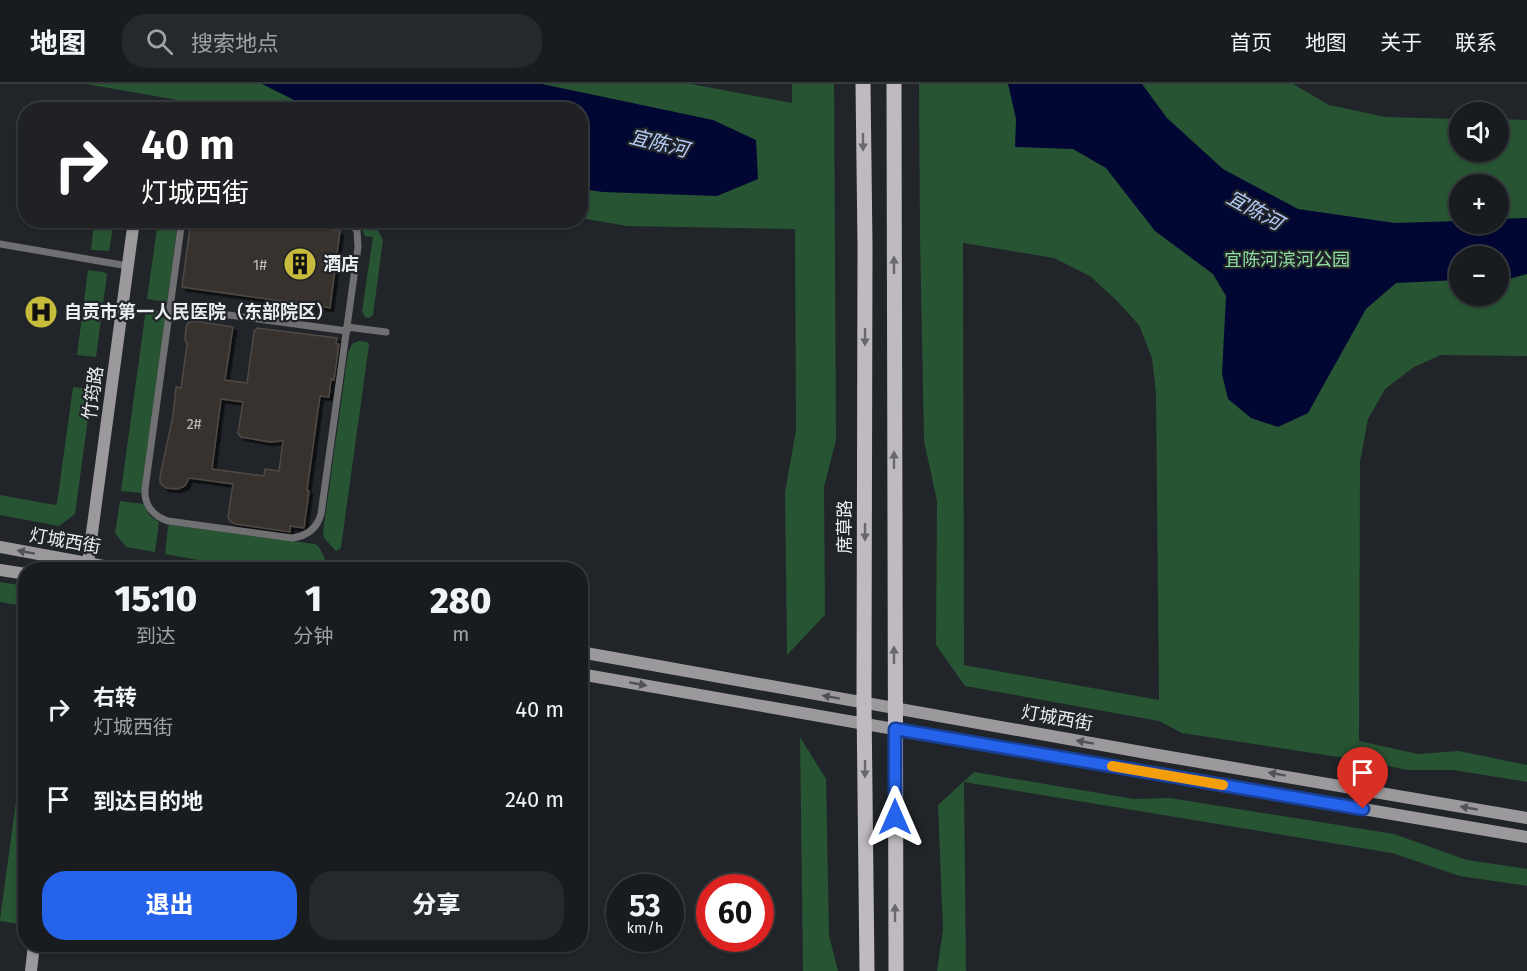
<!DOCTYPE html>
<html lang="zh">
<meta charset="utf-8">
<style>
:root{--surface:#191c1f;--page:#26292c;--text:#f1f3f6;--muted:#9fa1a4;--line:#373a3d;--accent:#2563eb}
body{margin:0;font-family:"Fira Sans","Noto Sans SC",sans-serif;background:var(--page);color:var(--text);height:100vh;display:flex;flex-direction:column;font-size:22px;white-space:nowrap}
*{box-sizing:border-box;margin:0}
p{font-size:20px;color:var(--muted)}
.icon{flex:none;width:33px;height:33px;fill:none;stroke:currentColor;stroke-width:2;stroke-linecap:round;stroke-linejoin:round}
.map{position:relative;flex:1;overflow:hidden}
.side{position:absolute;left:18px;top:478px;width:570px;height:390px;display:flex;flex-direction:column;background:var(--surface);border-radius:24px;box-shadow:0 2px 4px #0004,0 0 0 2px var(--line)}
.side>*{flex:none}
.top-card{position:absolute;left:18px;top:18px;width:570px;height:126px;border-radius:24px;box-shadow:0 2px 4px #0004,0 0 0 2px var(--line);background:#202124;color:#fff;overflow:hidden}
.buttons{position:absolute;left:1449px;top:18px;display:grid;gap:12px}
.buttons a{display:grid;place-items:center;width:60px;height:60px;border-radius:50%;background:var(--surface);box-shadow:0 2px 4px #0004,0 0 0 2px var(--line);font-size:30px}
.speed{position:absolute;left:606px;top:790px;display:flex;gap:12px;font-size:30px;font-weight:700;text-align:center}
.speed>*{display:grid;place-content:center;width:78px;height:78px;border-radius:50%;background:var(--surface);box-shadow:0 2px 4px #0004,0 0 0 2px var(--line);line-height:1}
.speed small{font-size:15px;font-weight:400}
.speed .limit{border:9px solid #d22;background:#fff;color:#111}
.pin{position:absolute;display:grid;place-items:center;width:51px;height:51px;color:#fff;margin:-62px -26px;border-radius:50% 50% 50% 0;rotate:-45deg;box-shadow:0 0 6px #0007}
.pin .icon{rotate:45deg}
.me{position:absolute;width:66px;margin:-33px;rotate:0deg;stroke-linejoin:round;filter:drop-shadow(0 0 4px #0008)}
.turn{display:flex;align-items:center;gap:21px;height:126px;padding:0 24px;font-size:27px}
.turn .icon{width:78px;height:78px;stroke-width:2.5}
.turn b{display:block;font-size:42px;line-height:51px}
.eta{display:flex;justify-content:space-evenly;align-items:center;height:102px;text-align:center}
.eta b{font-size:36px;font-weight:800;line-height:42px}
.button{display:flex;gap:12px;margin-top:auto;padding:12px 24px}
.button a{flex:1;height:69px;border-radius:24px;background:var(--accent);color:#fff;font-size:24px;font-weight:800;line-height:69px;text-align:center}
.button a+a{background:var(--page);color:var(--text)}
ul{padding:0;list-style:none}
li{display:flex;align-items:center;gap:18px;height:90px;padding:0 24px}
li div{flex:1}
li b{display:block;font-size:22px}
li em{font-style:normal}
header{display:flex;align-items:center;gap:36px;box-sizing:border-box;height:84px;padding:0 30px;background:var(--surface);border-bottom:2px solid var(--line)}
header strong{font-size:28px}
nav{display:flex;gap:33px;margin-inline-start:auto;font-size:21px}
.search{width:420px;height:54px;background:var(--page);display:flex;align-items:center;gap:15px;box-sizing:border-box;padding:0 21px;border-radius:24px;color:var(--muted);font-size:22px}
.map>svg:first-child{display:block}
.green{fill:#275433;fill-rule:evenodd}
.water{fill:#010732}
.building{fill:#38332f;stroke:#4f4945;stroke-width:1.5;fill-rule:evenodd;filter:url(#shadow)}
.lines{fill:none;stroke-linecap:round;stroke-linejoin:round}
.lane{stroke:#706f71;stroke-width:7}
.secondary{stroke:#9c999d;stroke-width:12}
.primary{stroke:#bebac0;stroke-width:15}
.oneway{fill:#68686d}
.oneway2{fill:#525357}
.route-casing{stroke:#184099;stroke-width:15}
.route{stroke:#2563eb;stroke-width:10}
.slow{stroke:#f59e0b;stroke-width:10}
.labels{text-anchor:middle;dominant-baseline:central;stroke-width:4.5;stroke-linejoin:round;paint-order:stroke}
.number-label{font-size:15px;fill:#bebebf}
.park-label{font-size:18px;fill:#8fdfa2;stroke:#212529}
.poi-label{font-size:18px;font-weight:bold;fill:#eaecef;stroke:#212529;text-anchor:start}
.street-label{font-size:18px;fill:#eaecef;stroke:#212529}
.water-label{font-size:20px;font-style:italic;fill:#b6cdfb;stroke:#212529}
</style>
<header>
<strong>地图</strong>
<div class="search"><svg class="icon" aria-label="search" viewBox="0 0 24 24"><circle cx="10" cy="10" r="6"/><path d="M15 15l6 6"/></svg>搜索地点</div>
<nav><a>首页</a><a>地图</a><a>关于</a><a>联系</a></nav>
</header>
<div class="map">
<svg width="1527" height="887" viewBox="0 0 1527 887">
<defs>
<filter id="shadow"><feDropShadow dx="3.5" dy="3.5" stdDeviation="0" flood-color="#0009"/></filter>
</defs>
<rect width="100%" height="100%" fill="#212529"/>
<g class="green">
<path d="M86,0h605l101,19v-19h42l2,356 -12,47 1,128 -38,40 -2,-163 11,-62 -1,-201 -168,-3 -46,-8 -1,-108 -351,-1z"/>
<path d="M919,0h374l36,21 56,12 74,2 1,33h38l1,-33 28,1v236l-86,-1 -27,12 -29,22 -17,30 -8,43 -1,279 59,13 41,-3 68,14v17l-74,-12h-45l-50,-10 -176,-27 -23,-12 -194,-35 -29,-41 1,-144 -13,-60 -4,-205zM1460,100h38v40h-38zM963,159l91,15 36,18 27,25 22,24 13,33 4,36 3,306 -195,-35zM1460,172h38v40h-38z"/>
<path d="M94,137h20l-5,30 -18,-1z"/>
<path d="M158,137h20l-11,81 -20,-3z"/>
<path d="M358,137h15l10,19 -10,75 -4,3 -4,-1 -3,-6 11,-74 -8,-1z"/>
<path d="M88,186l14,2 5,2 -11,83 -19,-2z"/>
<path d="M146,225l20,3 -25,181 -20,-2z"/>
<path d="M359,257l8,1 2,3 -28,202 -1,2 -4,2 -12,-13 -1,-6 25,-179 4,-9z"/>
<path d="M73,303l19,2 -17,125 -16,12 -59,-11v-20l55,10 2,-2z"/>
<path d="M120,417l23,3 7,12 9,6 -4,30 -29,-5 -11,-14z"/>
<path d="M170,441l145,19 4,3 6,12 -3,4 -9,7h-59l-89,-16 3,-27z"/>
<path d="M0,498l25,4v20l-25,-4z"/>
<path d="M25,652l1,144 -7,44 -19,-3v-2z"/>
<path d="M800,653l26,42 3,156 9,36h-35z"/>
<path d="M974,688l160,27 36,-1 224,36 73,26 60,9v17l-67,-10 -68,-23 -428,-71 2,189h-29l6,-41 -5,-125z"/>
</g>
<g class="water">
<path d="M262,0h280l171,36 43,20 2,39 -41,17 -114,-4 -22,-3 -1,-79 -268,-1z"/>
<path d="M1008,0h134l25,34 56,51 75,40 97,14 64,-2 1,3h38l1,-5 28,-1v56l-18,5h-10l-1,-23h-38l-1,24 -63,3 -30,26 -58,104 -30,14 -27,-9 -23,-19 -6,-25 4,-78 -13,-22 -58,-43 -49,-63 -33,-19 -58,-2 1,-28z"/>
</g>
<g class="building">
<path d="M191,136h68l81,11 -10,77 -148,-21z"/>
<path d="M195,237l38,6 -8,53 22,3 7,-51 3,-4 80,10 -1,6h3l-5,36 -3,-1 -2,18 -9,-1 -13,94 2,1 -5,37 -14,-2v6l-55,-8 -5,-3 -2,-4 5,-33 -44,-6 -4,8 -7,3 -12,-1 -6,-5v-7l13,-60 3,-29 5,1 6,-44 -2,-4 1,-13 2,-4zM221,315l22,3 -5,31 3,4 29,5 13,-1 -4,30 -14,-2 -1,7 -52,-7z"/>
</g>
<g class="lines">
<g class="lane">
<path d="M182,136l-37,269c-1,16 8,27 23,32l124,17c15,-2 25,-9 29,-24l37,-267 -1,-16 -8,-11"/>
<path d="M0,160l128,22"/>
<path d="M170,223l177,24"/>
<path d="M347,243l39,5"/>
</g>
<g class="secondary">
<path d="M0,463l125,23"/>
<path d="M0,486l26,4"/>
<path d="M87,486l47,-350"/>
<path d="M580,568l578,103 369,63"/>
<path d="M580,590l285,50 662,113"/>
<path d="M31,887l3,-26"/>
</g>
<g class="primary">
<path d="M863,0l2,161 -1,458 3,268"/>
<path d="M894,0l2,887"/>
</g>
</g>
<defs><path id="oneway-solid" d="M-6-.8H1V-3.2L6.5 0L1 3.2V.8H-6Z" transform="scale(1.5)"/></defs>
<g class="oneway">
<use href="#oneway-solid" transform="translate(863 58) rotate(90)"/>
<use href="#oneway-solid" transform="translate(894 181) rotate(-90)"/>
<use href="#oneway-solid" transform="translate(865 253) rotate(90)"/>
<use href="#oneway-solid" transform="translate(894 376) rotate(-90)"/>
<use href="#oneway-solid" transform="translate(865 448) rotate(90)"/>
<use href="#oneway-solid" transform="translate(894 571) rotate(-90)"/>
<use href="#oneway-solid" transform="translate(865 685) rotate(90)"/>
<use href="#oneway-solid" transform="translate(895 829) rotate(-90)"/>
</g>
<g class="oneway2">
<use href="#oneway-solid" transform="translate(26 468) rotate(-170)"/>
<use href="#oneway-solid" transform="translate(638 600) rotate(10)"/>
<use href="#oneway-solid" transform="translate(831 613) rotate(-170)"/>
<use href="#oneway-solid" transform="translate(1085 658) rotate(-170)"/>
<use href="#oneway-solid" transform="translate(1277 690) rotate(-170)"/>
<use href="#oneway-solid" transform="translate(1469 724) rotate(-170)"/>
</g>
<g class="lines">
<g class="route-casing">
<path id="route" d="M895,733v-88l468,80"/>
</g>
<use href="#route" class="route"/>
<path class="slow" d="M1112,682l111,19"/>
</g>
<defs>
<g id="building-disc" transform="scale(1.725)"><circle r="9.5" fill="#c7bb3b" stroke="#212529"/><path d="M-4-6H4V6H1V3H-1V6H-4ZM-2.5-4.3h1.7v1.8h-1.7ZM.8-4.3h1.7v1.8H.8ZM-2.5-1h1.7V.8h-1.7ZM.8-1h1.7V.8H.8Z" fill="#111"/></g>
<g id="hospital-disc" transform="scale(1.725)"><circle r="9.5" fill="#c7bb3b" stroke="#212529"/><path d="M-5-5h3v3.5h4V-5h3V5h-3V1.5h-4V5h-3Z" fill="#111"/></g>
</defs>
<g fill-rule="evenodd">
<use href="#building-disc" x="300" y="180"/>
<use href="#hospital-disc" x="41" y="228"/>
</g>
<g class="labels">
<g class="number-label">
<text x="260" y="181">1#</text>
<text x="194" y="340">2#</text>
</g>
<g class="park-label">
<text x="1287" y="176">宜陈河滨河公园</text>
</g>
<g class="poi-label">
<text x="323" y="180">酒店</text>
<text x="64" y="228">自贡市第一人民医院（东部院区）</text>
</g>
<g class="street-label">
<text transform="translate(93 309) rotate(-82)">竹筠路</text>
<text transform="translate(845 443) rotate(-90)">席草路</text>
<text transform="translate(65 457) rotate(10)">灯城西街</text>
<text transform="translate(1057 634) rotate(10)">灯城西街</text>
</g>
<g class="water-label">
<text transform="translate(659 59) rotate(14)">宜陈河</text>
<text transform="translate(1255 126) rotate(29)">宜陈河</text>
</g>
</g>
</svg>
<div class="buttons">
<a><svg class="icon" aria-label="sound" viewBox="0 0 24 24"><path d="M4 9h4l5-4v14l-5-4H4zM17 9q2 3 0 6"/></svg></a>
<a>+</a>
<a>−</a>
</div>
<div class="speed"><div>53<small>km/h</small></div><div class="limit">60</div></div>
<div class="pin" style="left:1363px;top:725px;background:#d93025"><svg class="icon" aria-label="arrive" viewBox="0 0 24 24"><path d="M6 21V4h12l-3 4 3 4H6"/></svg></div>
<svg class="me" style="left:895px;top:733px" viewBox="-20 -20 40 40"><path d="M0-17L14 15 0 8-14 15z" fill="#2563eb" stroke="#fff" stroke-width="4"/></svg>
<div class="top-card">
<div class="turn"><svg class="icon" aria-label="right" viewBox="0 0 24 24"><path d="M7 20v-9h11M14 6l5 5-5 5"/></svg><div><b>40 m</b>灯城西街</div></div>
</div>
<section class="side">
<div class="eta">
<div><b>15:10</b><p>到达</p></div>
<div><b>1</b><p>分钟</p></div>
<div><b>280</b><p>m</p></div>
</div>
<ul>
<li><svg class="icon" aria-label="right" viewBox="0 0 24 24"><path d="M7 20v-9h11M14 6l5 5-5 5"/></svg><div><b>右转</b><p>灯城西街</p></div><em>40 m</em></li>
<li><svg class="icon" aria-label="arrive" viewBox="0 0 24 24"><path d="M6 21V4h12l-3 4 3 4H6"/></svg><div><b>到达目的地</b></div><em>240 m</em></li>
</ul>
<div class="button"><a>退出</a><a>分享</a></div>
</section>
</div>
